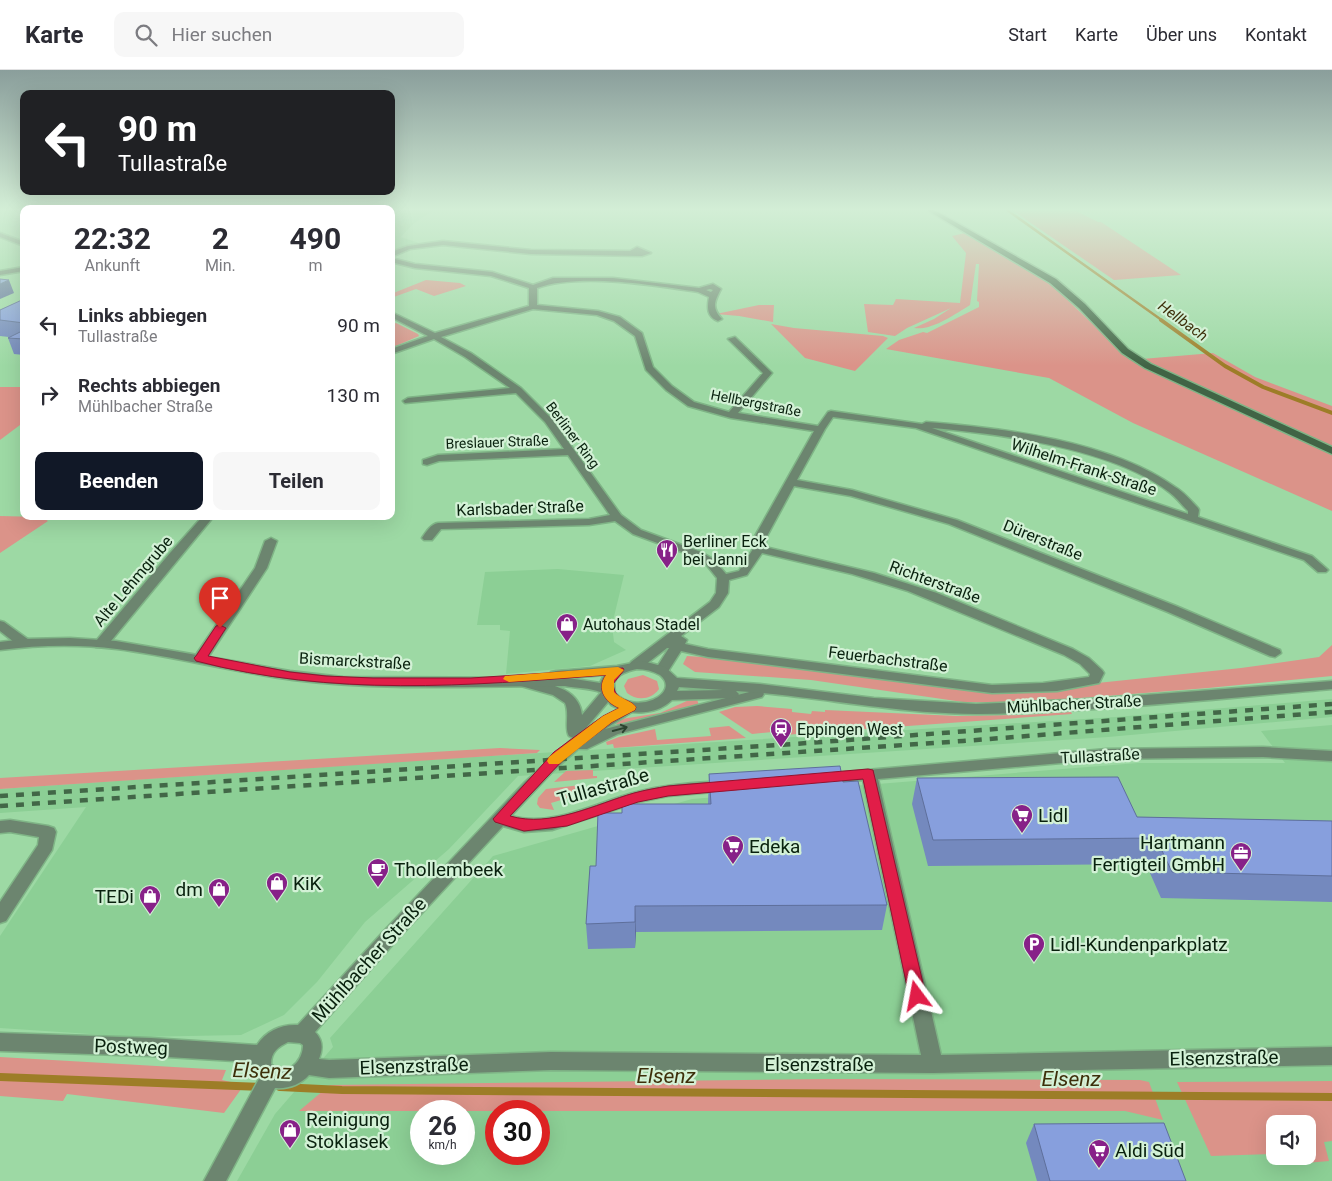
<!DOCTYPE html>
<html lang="de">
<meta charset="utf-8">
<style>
:root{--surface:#fff;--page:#f7f7f7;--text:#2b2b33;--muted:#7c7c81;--line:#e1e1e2;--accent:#111827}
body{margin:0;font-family:Roboto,sans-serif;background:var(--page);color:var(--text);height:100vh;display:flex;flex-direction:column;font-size:19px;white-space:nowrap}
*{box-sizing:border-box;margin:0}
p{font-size:16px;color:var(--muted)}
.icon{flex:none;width:28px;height:28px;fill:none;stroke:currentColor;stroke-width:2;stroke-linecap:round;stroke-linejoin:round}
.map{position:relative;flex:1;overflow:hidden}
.drawer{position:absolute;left:20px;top:135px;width:375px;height:315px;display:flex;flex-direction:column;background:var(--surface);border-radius:10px;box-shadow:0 5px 20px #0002}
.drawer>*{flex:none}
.banner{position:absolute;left:20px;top:20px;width:375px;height:105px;border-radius:10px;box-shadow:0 5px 20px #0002;background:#202124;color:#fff;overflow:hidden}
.buttons{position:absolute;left:1266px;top:1045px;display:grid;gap:10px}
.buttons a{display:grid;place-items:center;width:50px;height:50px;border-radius:10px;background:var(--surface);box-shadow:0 5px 20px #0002;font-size:25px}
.speed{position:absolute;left:410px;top:1030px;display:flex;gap:10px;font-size:25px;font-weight:700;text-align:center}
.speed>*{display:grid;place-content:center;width:65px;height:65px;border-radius:50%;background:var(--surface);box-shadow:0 5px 20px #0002;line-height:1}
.speed small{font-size:12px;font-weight:400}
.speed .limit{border:8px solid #d22;background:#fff;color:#111}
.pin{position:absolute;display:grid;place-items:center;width:42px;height:42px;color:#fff;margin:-51px -21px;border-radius:50% 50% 50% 0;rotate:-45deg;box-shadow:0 0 5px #0007}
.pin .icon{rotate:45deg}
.me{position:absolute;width:55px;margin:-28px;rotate:347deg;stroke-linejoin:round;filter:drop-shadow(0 0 4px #0008)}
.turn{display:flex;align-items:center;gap:18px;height:105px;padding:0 15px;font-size:22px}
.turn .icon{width:65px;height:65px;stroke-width:2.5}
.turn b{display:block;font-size:35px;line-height:42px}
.eta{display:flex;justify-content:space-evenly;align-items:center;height:85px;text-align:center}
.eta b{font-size:30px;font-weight:700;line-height:35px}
.primary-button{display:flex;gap:10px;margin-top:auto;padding:10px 15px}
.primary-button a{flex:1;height:58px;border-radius:10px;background:var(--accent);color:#fff;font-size:20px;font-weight:700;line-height:58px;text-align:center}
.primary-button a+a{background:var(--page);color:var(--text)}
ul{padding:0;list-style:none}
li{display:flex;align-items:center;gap:15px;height:70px;padding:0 15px}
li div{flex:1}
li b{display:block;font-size:19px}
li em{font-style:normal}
header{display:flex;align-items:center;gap:30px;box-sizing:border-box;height:70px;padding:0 25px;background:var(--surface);border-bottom:1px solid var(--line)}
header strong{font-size:24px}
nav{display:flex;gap:28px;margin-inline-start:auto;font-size:18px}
.search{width:350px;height:45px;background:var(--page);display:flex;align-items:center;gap:12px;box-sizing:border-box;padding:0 18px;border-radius:10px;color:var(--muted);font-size:19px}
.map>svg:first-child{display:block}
.built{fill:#8ccf95;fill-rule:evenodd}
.green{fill:#db9389}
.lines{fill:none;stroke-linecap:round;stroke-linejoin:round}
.stream-far2{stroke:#9d7d27;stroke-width:2.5}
.stream-far1{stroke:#9d7d27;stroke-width:4}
.stream{stroke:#9d7d27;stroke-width:8}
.minor-casing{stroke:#7fb486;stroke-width:3}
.tertiary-casing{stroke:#7fb486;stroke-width:3}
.secondary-casing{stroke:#7fb486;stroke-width:3}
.minor{fill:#6c856f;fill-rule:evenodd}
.tertiary{fill:#6c856f;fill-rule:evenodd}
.secondary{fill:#406445;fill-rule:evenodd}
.rail{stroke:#426747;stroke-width:4.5;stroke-dasharray:8 8;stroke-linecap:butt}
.wall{fill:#7489be}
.shaded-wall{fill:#5e6f9b}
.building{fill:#879fdd;stroke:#5e6f9b}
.oneway{stroke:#2c4430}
.route{fill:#e11d48;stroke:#92132f}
.slow{fill:#f59e0b}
.labels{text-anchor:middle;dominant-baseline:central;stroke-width:4.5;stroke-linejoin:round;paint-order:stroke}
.far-street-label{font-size:14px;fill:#09210e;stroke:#d3f1d6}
.far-water-label{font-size:15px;font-style:italic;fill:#3d2f0a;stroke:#d3f1d6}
.street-label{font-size:16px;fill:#09210e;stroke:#d3f1d6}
.poi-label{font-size:16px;fill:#09210e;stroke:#d3f1d6;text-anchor:start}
.near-street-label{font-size:19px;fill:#09210e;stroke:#d3f1d6}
.near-poi-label{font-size:19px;fill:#09210e;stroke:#d3f1d6;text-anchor:start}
.near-water-label{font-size:21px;font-style:italic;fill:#3d2f0a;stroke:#d3f1d6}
</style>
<header>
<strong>Karte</strong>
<div class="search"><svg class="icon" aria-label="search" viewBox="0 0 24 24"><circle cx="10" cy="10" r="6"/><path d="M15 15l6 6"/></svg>Hier suchen</div>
<nav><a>Start</a><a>Karte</a><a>Über uns</a><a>Kontakt</a></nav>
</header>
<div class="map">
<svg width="1332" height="1111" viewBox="0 0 1332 1111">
<rect width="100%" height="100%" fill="#9dd9a4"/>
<g class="built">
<path d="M391,140h43l-21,14 -12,13 18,6 -28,8z"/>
<path d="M558,499l66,6 -12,50 2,17 12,8 -36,16 -84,8 4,-43 -10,-1v-5h-23l8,-53z"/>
<path d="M1332,629v18l-224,20 -590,39 -69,73 -84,73 -48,60 -33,33 -43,20 -106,2 -135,-9v-92l86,-129 -86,6v-24l410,-28 706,-44z"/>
<path d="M1332,655v456h-1095l38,-67 58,-67 -3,-9 163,-182 199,-57 446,-36h147l-24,-32zM421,1041h43v43h-43zM496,1041h43v43h-43zM1275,1054h33v32h-33z"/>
</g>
<g class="green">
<path d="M1012,140h62l24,12h3l80,53 -67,5z"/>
<path d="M965,163l72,41 16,12 77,74 83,-7 42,24 77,29v44l-4,2 4,2v57l-199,-88 -84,-45 -163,-29 13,-9 24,-8 4,1 52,-26v-5l-2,-1 2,-37h-3l-6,41c-15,9 -38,26 -56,23l20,-9 17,-11 -44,20 -12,8 -27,-4 -4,-28 29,1 3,-6 64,4 6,-50 -14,-17z"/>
<path d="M426,210l34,3 6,3 -32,10 -18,-7 -25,9v-4z"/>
<path d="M759,235h15l-1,17 -34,-6 -23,-2z"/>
<path d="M396,253l22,11 1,2 -28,12v-23z"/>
<path d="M771,254l23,4 89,8 5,2 -33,33 -50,-13z"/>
<path d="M0,317h24v35l-24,18z"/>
<path d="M0,446l41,1 7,4 -48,32z"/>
<path d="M1332,575v31l-124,12 -193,15 -52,-1 -152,-22 -116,-8 -12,-8 4,-8 16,1 277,35h30l231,-24 78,-11z"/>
<path d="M643,605l14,6 2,8c-8,11 -22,12 -32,4l-3,-7 4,-7z"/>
<path d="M697,629l2,7 -82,19 -2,-5 45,-7 29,-13z"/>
<path d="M757,636l35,3v3l19,2 1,-3 13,1v-2l132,6 67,-1 47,-3 1,2 -288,21 -1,-4 -31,3 -33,-22 16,-5z"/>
<path d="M729,656l17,12 -132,10 -1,-4 -6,1 -1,-3 13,-5 36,-8 2,11 54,-4 -2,-8z"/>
<path d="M500,678l40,2 -3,3 -537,36v-11z"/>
<path d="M593,700v6h4v2l-43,4 12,-11z"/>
<path d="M581,715l5,15 -4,1 -4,-6 -27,8 3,7 -14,-2 -3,-4 1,-6 8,-9z"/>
<path d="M0,987l226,13 -4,10 22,5 -20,28 -157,-19 -4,7 -63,-5z"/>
<path d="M826,1009l314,1 9,2 14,38 -38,-9h-826l31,-26z"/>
<path d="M1332,1011v60l-8,1 5,19 -23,2 -3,-7h5v-32h-33v30l-64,2 -34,-74z"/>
</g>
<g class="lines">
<path class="stream-far2" d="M1007,140l156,111"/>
<path class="stream-far1" d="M1161,250l64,46 38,21 69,26"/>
<g class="stream">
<path d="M0,1007l262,10"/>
<path d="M280,1017l62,3 990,7"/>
</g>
<g class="minor-casing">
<g id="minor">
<path d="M0,163l24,9v4l-24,-9z"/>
<path d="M443,171l88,9 99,1 7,-4 14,6 -9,3 -111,-2 -88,-9 -33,4 -19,8v-5l17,-6z"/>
<path d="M391,188l24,6 77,8 41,13 20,-7h60l86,10 14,-4 8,5c-6,12 -10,18 1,30l-4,2c-11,-4 -11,-13 -9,-24l-11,-5c-46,-7 -118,-19 -161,-4v17l61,6 22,6 22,16 11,34 19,19 22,16 35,10 34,-39 -35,-34 7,-2 37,36 -34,40 80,13 10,-14 3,-1 91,13 4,-2c78,6 184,19 249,65 9,5 16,14 23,21l1,2 -1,7 114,39 16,14 -2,2h-8l-14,-12 -388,-132 -83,-11 -8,12 -28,51 55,10 105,30 219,86 104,44 1,3 -6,4 -5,-1 -102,-44 -219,-88 -98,-28 -57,-10 -27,50 -2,11 109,26 63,20 136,56 16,9 13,12 2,3 -5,10 -42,8 -65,2 -284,-36 -27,-6 -14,22h-10l-2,-3 14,-22h-2l-26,20h-10l-2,-3 2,-3 79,-60 6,-9 1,-15 -12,-15 -12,-7 -60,-22 -18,-13 -26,4 -148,4 -9,11h-8l-2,-2c4,-6 9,-14 16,-15l151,-4 21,-4 -42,-60 -129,6 -12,4 -4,-1v-4l15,-5 126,-6 -19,-27 -29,-29 -111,10 -2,-2 5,-3 102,-10 -45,-31 -31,-18 -43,15v-5l37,-13 -37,-19v-5l44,21 94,-27v-18l-38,-12 -76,-8 -24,-6zM710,219l3,1 -2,2 -5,-2zM533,239l64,6 17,6 21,15 11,34 20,20 22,16 43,12 83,13 -59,105 -2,13 -14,22 -13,3 -13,-15 -12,-7 -60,-22 -20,-15 -70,-97 -30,-30 -50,-35 -30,-16zM932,358c69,6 182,21 237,64 7,5 13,13 19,19v3zM762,483l90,21 56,17 156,64 16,9 10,10 -1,3 -46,6 -51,2 -284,-36 -23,-5 2,-4 -6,-4 38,-29 9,-14 1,-13 18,-5z"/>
<path d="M24,197v4l-24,4v-4z"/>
<path d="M203,446h11l-108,131h-10l-1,-3 1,-3 74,-88z"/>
<path d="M271,468l6,3 -10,27 -62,94h-10l-2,-3 62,-91 10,-27z"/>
<path d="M0,551l4,1 25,18 1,3 -1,3h-10l-19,-15z"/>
<path d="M526,609c22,5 53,8 56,36l21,-25h10l2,3 -2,3 -27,32 44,-26 5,2 2,3 -2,3 -30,19 152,-39 5,1 2,3 -2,3 -144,37 -31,15h-9l-25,22 -42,45c42,12 85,-14 126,-24 28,-8 58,-9 87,-11l5,1 2,4 -2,4 -5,1 -56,5 -30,6 -86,28 -28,2 -21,-6 -108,116 -80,90c8,8 8,17 4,27l10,1 222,-8 370,3 -58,-275 -37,3 -5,-1 -2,-4 2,-4 286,-25 156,-2 69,4v10l-69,-4 -156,2 -229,20 63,276 391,-8v18l-399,8 -382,-3 -222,8 -20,-3c-9,10 -21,14 -34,13l-49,93h-22l55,-102 -5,-5 -3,-12 -100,-6 -151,-5v-18l151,5 106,7c9,-14 24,-21 41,-20l85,-93 142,-150 48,-44 -4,-2c-5,-8 1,-22 -4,-33l-12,-8 -32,-9 -2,-3 2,-3zM288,972l12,1 3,2c0,18 -18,33 -32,19 0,-12 7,-17 17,-22z"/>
<path d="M10,750l38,6 6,2 2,4 -4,18 -46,71 -6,2v-21l38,-57 1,-8 -29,-5 -10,1v-12z"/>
</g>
</g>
<g class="tertiary-casing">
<path id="tertiary" d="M70,568l46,3 174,30 53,6 208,1 -2,-3 2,-3 5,-1 61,-5 26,-5 22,6 12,11 83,6 114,14 102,6 115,-5 241,-18v8c-118,10 -236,23 -355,25 -81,0 -160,-18 -241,-23l3,3 -2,3 -5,1 -60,2c-15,15 -41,16 -59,6 -6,-3 -8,-11 -13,-14 -9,-4 -25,-4 -35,-6 -90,0 -183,5 -272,-6 -59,-8 -117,-23 -176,-31 -38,-5 -79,-4 -117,1v-8l24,-3zM637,599c8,0 16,2 23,6 22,18 -24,41 -45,18l-1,-10c3,-9 14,-12 23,-14zM604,605l-4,8 -32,-5zM679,617l44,3 -46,1z"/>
</g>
<g class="secondary-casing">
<path id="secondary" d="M927,140h7l122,69 29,25 43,45 23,15 181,83v7l-187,-86 -23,-15 -43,-45 -29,-25z"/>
</g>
<use href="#minor" class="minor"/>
<use href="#tertiary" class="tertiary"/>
<use href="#secondary" class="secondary"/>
<g class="rail">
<path d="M0,726l808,-53 524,-39"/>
<path d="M0,736l963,-65 369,-29"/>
</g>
</g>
<g class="wall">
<path d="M24,229v56l-10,-1 -6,-16 1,-1 -9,-1v-26z"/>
<path d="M709,704l134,8 44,123 -5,25 -246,2 -1,16 -47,1 -2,-25 10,-58 112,-62z"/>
<path d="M917,708l220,39 195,4v81l-171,-4 -15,-34 -218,2 -16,-62z"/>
<path d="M1034,1054l152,57h-149l-11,-38z"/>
</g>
<g class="shaded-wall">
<path d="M9,210l5,13 -14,6v-15z"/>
<path d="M635,836l1,26 -1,16z"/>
</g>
<g class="building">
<path d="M0,209l9,1 -9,4z"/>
<path d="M24,229v24l-24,-3v-10z"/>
<path d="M24,260v9l-16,-1z"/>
<path d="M840,696l3,16 15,-1 29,124 -252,1v16l-49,2 4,-58h6l2,-53h24v-9h89l-2,-30z"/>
<path d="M1118,707l19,40 195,4v55l-160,-4 -16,-34 -223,2 -16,-62z"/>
<path d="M1164,1053l22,58h-136l-16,-57z"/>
</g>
<defs><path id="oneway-shaft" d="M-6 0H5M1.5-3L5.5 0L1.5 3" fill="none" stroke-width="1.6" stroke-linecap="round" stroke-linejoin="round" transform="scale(1.25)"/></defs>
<use class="oneway" href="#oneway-shaft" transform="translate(620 659) rotate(-15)"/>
<linearGradient id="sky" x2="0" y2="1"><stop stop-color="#8a9e9b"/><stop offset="0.47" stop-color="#d3eed6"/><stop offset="1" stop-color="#d3eed6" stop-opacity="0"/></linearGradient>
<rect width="1332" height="296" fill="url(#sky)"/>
<path class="route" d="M220,555l6,3 -18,28 82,16 36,4 47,2h98l152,-10 1,2 -11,14c3,19 14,12 23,23l-1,3 -23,12 -48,37 -54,57c41,12 86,-12 124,-23 11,-3 23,-5 34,-7l200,-17 5,1 53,226 -3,6 -6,2 -5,-2 -3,-6 -46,-217 -195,17 -30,6 -71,24 -43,5 -29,-9 -2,-3 61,-67 49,-36 16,-8c-14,-6 -23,-19 -13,-33 -139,11 -273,22 -410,-14l-2,-3 2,-2 20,-30z"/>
<path class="slow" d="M618,597l6,3 -10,10v12c7,7 18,9 22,15l-1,3 -23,12 -53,42h-10l-2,-3 2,-4 54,-41 16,-8c-14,-6 -23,-19 -13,-33l-97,7 -6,-3 2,-3z"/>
<defs>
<g id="restaurant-pin" transform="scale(1.125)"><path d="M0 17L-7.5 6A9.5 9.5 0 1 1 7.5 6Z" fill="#872188" stroke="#d3f1d6"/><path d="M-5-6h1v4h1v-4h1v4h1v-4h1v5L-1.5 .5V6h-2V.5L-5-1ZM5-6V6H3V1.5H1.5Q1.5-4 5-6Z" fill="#fff"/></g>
<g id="shop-pin" transform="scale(1.125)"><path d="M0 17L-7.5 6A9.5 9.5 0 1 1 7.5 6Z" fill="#872188" stroke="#d3f1d6"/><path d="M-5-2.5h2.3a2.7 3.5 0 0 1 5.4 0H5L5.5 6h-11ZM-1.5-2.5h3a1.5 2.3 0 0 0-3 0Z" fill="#fff"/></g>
<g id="station-pin" transform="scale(1.125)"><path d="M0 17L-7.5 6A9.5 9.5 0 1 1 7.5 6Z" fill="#872188" stroke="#d3f1d6"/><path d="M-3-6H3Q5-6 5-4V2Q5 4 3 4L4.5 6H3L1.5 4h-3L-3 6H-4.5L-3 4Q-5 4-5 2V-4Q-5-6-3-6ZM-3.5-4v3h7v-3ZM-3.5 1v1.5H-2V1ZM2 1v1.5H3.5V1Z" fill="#fff"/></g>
<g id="supermarket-pin" transform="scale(1.125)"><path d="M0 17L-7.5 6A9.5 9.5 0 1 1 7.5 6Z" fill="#872188" stroke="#d3f1d6"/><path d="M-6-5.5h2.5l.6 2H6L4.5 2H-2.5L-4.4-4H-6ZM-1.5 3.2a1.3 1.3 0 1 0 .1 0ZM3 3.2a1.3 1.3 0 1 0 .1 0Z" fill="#fff"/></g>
<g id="office-pin" transform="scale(1.125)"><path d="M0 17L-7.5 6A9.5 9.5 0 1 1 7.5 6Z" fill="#872188" stroke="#d3f1d6"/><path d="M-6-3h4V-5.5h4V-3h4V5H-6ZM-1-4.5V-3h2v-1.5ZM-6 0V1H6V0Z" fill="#fff"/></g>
<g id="cafe-pin" transform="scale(1.125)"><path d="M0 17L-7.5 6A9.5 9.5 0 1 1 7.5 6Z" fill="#872188" stroke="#d3f1d6"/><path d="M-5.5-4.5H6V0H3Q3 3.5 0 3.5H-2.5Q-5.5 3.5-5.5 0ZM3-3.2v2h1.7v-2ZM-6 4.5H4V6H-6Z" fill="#fff"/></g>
<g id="parking-pin" transform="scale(1.125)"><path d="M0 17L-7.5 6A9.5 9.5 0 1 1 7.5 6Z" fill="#872188" stroke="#d3f1d6"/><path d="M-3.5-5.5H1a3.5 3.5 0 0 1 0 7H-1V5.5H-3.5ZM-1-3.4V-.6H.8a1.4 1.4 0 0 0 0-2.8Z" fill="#fff"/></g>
</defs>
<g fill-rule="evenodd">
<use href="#restaurant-pin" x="667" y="480"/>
<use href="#shop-pin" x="567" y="554"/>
<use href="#station-pin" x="781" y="659"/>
<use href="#supermarket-pin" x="1022" y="745"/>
<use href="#supermarket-pin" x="733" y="776"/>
<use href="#office-pin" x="1241" y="783"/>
<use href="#cafe-pin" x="378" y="799"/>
<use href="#shop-pin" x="277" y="813"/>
<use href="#shop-pin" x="219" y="819"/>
<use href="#shop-pin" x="150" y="826"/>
<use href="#parking-pin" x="1034" y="874"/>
<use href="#shop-pin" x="290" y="1060"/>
<use href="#supermarket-pin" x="1099" y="1080"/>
</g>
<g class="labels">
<g class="far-street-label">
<text transform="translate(756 333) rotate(11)">Hellbergstraße</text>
<text transform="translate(573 365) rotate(53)">Berliner Ring</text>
<text transform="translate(497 372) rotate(-2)">Breslauer Straße</text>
</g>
<g class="far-water-label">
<text transform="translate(1183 251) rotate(36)">Hellbach</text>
</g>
<g class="street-label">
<text transform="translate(1084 397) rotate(18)">Wilhelm-Frank-Straße</text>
<text transform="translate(520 438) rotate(-2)">Karlsbader Straße</text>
<text transform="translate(1043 470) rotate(22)">Dürerstraße</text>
<text transform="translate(133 511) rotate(-50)">Alte Lehmgrube</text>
<text transform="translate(935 512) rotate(20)">Richterstraße</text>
<text transform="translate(888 589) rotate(7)">Feuerbachstraße</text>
<text transform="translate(355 591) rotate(3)">Bismarckstraße</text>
<text transform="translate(1074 634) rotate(-3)">Mühlbacher Straße</text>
<text transform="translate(1100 686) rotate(-3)">Tullastraße</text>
</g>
<g class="poi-label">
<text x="683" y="471">Berliner Eck<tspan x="683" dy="18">bei Janni</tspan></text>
<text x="583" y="554">Autohaus Stadel</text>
<text x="797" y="659">Eppingen West</text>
</g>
<g class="near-street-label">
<text transform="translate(603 717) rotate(-16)">Tullastraße</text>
<text transform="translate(369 890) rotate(-48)">Mühlbacher Straße</text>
<text transform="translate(131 977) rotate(2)">Postweg</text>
<text transform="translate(1224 988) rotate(-1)">Elsenzstraße</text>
<text x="819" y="994">Elsenzstraße</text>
<text transform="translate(414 996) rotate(-2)">Elsenzstraße</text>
</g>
<g class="near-poi-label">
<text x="1038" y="745">Lidl</text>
<text x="1225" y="772" text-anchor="end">Hartmann<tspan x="1225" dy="22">Fertigteil GmbH</tspan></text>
<text x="749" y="776">Edeka</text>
<text x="394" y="799">Thollembeek</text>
<text x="293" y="813">KiK</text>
<text x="203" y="819" text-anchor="end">dm</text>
<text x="134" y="826" text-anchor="end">TEDi</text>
<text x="1050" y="874">Lidl-Kundenparkplatz</text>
<text x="306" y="1049">Reinigung<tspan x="306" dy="22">Stoklasek</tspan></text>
<text x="1115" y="1080">Aldi Süd</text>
</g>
<g class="near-water-label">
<text transform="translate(262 1001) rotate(2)">Elsenz</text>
<text x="666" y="1006">Elsenz</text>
<text x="1071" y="1009">Elsenz</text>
</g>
</g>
</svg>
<div class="buttons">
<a><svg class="icon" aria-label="sound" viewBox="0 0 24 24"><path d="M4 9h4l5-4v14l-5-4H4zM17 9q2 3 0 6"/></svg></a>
</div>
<div class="speed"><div>26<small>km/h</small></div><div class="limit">30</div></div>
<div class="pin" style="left:220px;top:558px;background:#d93025"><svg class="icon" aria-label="arrive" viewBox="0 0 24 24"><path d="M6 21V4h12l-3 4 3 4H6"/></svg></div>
<svg class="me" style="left:917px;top:926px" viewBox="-20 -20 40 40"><path d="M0-17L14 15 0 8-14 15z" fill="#e11d48" stroke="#fff" stroke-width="4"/></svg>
<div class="banner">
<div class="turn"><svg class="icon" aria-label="left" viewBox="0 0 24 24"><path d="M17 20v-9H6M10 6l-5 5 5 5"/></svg><div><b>90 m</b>Tullastraße</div></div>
</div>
<section class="drawer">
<div class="eta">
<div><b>22:32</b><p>Ankunft</p></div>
<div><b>2</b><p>Min.</p></div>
<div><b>490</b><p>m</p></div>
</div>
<ul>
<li><svg class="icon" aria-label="left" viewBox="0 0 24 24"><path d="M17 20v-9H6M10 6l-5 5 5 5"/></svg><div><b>Links abbiegen</b><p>Tullastraße</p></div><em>90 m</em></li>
<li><svg class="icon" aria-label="right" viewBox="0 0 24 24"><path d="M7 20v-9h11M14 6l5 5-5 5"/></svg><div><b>Rechts abbiegen</b><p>Mühlbacher Straße</p></div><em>130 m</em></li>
</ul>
<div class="primary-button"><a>Beenden</a><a>Teilen</a></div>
</section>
</div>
